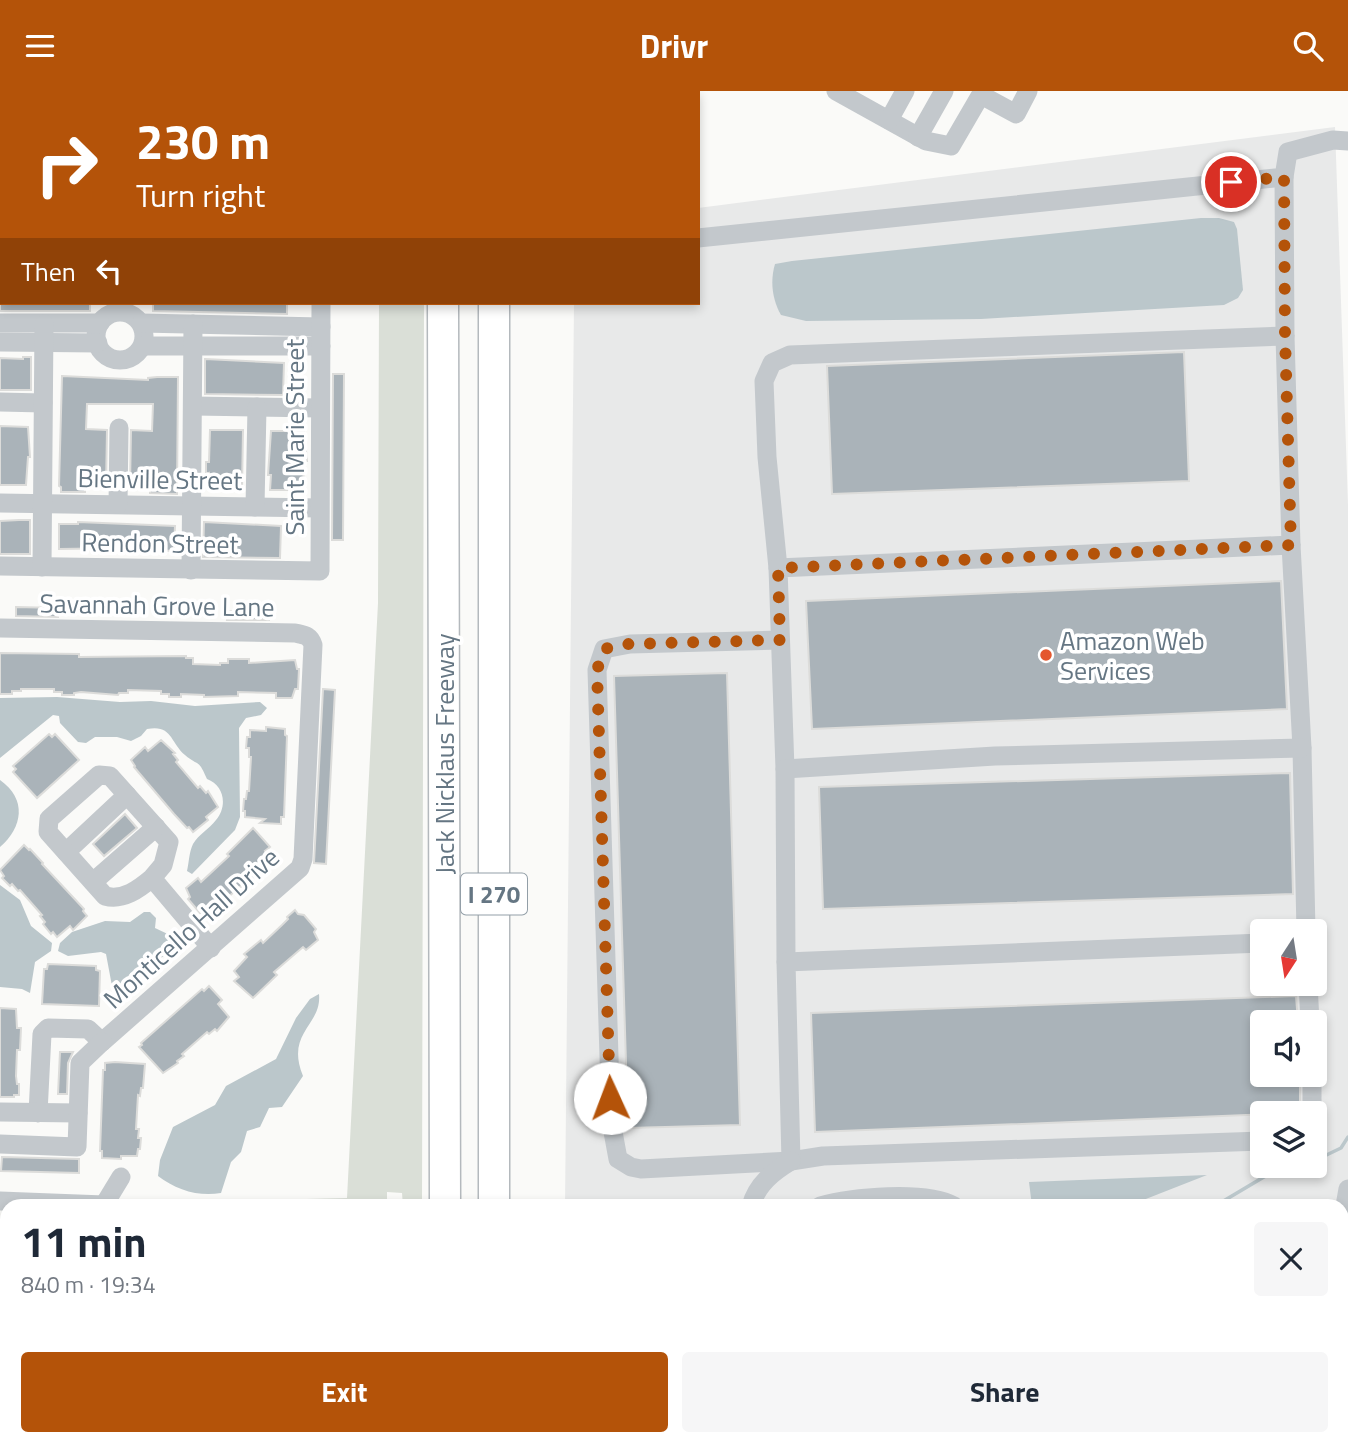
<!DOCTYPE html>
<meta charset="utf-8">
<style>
:root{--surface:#fff;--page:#f6f6f7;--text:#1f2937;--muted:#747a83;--accent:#b45309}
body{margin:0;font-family:"Titillium Web",sans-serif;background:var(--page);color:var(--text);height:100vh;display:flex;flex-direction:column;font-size:26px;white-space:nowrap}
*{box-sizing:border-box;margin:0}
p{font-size:23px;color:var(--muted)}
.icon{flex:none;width:38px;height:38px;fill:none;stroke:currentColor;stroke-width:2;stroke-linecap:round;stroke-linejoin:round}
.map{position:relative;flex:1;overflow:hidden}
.sheet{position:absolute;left:0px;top:1108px;width:1349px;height:247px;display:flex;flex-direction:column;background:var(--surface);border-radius:21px 21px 0 0;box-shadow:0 4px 10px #0003}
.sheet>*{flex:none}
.hud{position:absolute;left:0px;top:0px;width:700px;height:214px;box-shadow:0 4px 10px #0003;background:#b45309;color:#fff;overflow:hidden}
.needle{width:46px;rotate:192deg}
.tools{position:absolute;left:1250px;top:828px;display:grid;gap:14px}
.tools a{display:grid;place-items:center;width:77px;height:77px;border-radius:7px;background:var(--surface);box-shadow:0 4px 10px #0003;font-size:35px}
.pin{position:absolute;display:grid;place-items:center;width:60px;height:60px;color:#fff;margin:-30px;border:4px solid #fff;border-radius:50%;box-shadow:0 2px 7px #0007}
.me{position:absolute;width:77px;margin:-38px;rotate:358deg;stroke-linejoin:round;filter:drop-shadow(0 0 5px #0008)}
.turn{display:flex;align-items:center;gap:24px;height:147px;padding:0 21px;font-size:32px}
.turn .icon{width:91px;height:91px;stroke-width:2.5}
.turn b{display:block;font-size:49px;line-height:60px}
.then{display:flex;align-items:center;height:66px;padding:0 21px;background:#0003;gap:14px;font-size:26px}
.round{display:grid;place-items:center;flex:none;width:74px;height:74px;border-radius:7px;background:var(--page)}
.headline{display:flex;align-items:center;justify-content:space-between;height:119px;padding:0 21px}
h1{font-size:42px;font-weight:700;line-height:52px}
.button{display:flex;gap:14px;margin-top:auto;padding:14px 21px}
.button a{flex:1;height:80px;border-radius:7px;background:var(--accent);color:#fff;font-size:28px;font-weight:700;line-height:80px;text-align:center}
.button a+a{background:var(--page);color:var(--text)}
header{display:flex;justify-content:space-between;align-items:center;height:91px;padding:0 21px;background:var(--accent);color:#fff;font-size:32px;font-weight:700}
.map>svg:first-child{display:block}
.built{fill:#e8e9e9;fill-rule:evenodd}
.green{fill:#dadfd7}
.water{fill:#bbc7cb}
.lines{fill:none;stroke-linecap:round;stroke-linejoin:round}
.stream{stroke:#bbc7cb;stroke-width:3.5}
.building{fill:#aab3b9;stroke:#dcdcda;stroke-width:2}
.major-casing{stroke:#b5babe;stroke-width:28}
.highway-casing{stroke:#b4b9bd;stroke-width:33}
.minor{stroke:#c3c8cc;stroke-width:19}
.major{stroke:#fff;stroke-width:24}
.highway{stroke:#fff;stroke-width:30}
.route{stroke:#b45309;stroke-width:12;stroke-dasharray:0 21.6}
.poi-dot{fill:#e4572e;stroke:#fff;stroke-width:2.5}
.labels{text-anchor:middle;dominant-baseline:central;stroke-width:7;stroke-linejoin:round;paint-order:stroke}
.shield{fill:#fff;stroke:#939fa8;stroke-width:2}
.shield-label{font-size:24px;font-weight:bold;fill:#657683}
.street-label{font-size:26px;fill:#657683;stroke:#fff}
.poi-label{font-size:26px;fill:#657683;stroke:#fff;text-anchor:start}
</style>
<header><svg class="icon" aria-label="menu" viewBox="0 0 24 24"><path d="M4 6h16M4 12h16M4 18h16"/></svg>Drivr<svg class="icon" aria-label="search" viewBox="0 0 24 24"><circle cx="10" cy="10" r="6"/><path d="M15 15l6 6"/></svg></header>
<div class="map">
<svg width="1348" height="1353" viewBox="0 0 1348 1353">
<rect width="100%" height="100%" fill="#fafaf8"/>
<path class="built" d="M1335,36l13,378v770l-6,7v-76h-777l9,-903h124v-95zM1262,840h52v52h-52zM1262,931h52v53h-52zM1262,1022h52v52h-52z"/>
<g class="green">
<path d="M379,212h45l-2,903h-19l-1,-13 -15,-1v14h-237l1,-3 196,-5 31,-595z"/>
<path d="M0,1141h7l-2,36h-5z"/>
<path d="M0,1269l7,1v78h57l-64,5z"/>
<rect x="368" y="1348" width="57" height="5"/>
</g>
<g class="water">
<path d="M1201,127h18l15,4 3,7 6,61 -5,8 -14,7 -243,14 -175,2 -25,-6c-9,-16 -11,-34 -6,-51l17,-3z"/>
<path d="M57,606l63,5 31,-1 44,5 65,-4 7,6 -6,7 -15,3 -7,10 1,89 -5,13 -43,44 -5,-3c2,-8 2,-19 6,-27 6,-10 16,-15 23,-24 12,-14 8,-35 -9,-41 -9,-21 -8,-12 -22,-24 -15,-13 -13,-31 -38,-26l-6,7 -10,5 -14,-4h-22l-9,6 -8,-1 -18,-19 -1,-7 -6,-1 -53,43v-60z"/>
<path d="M0,689c27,19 23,47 0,67z"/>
<path d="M0,794l20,15 11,26 21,17 -1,8 -16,11 -5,31 -8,-4 -22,-2z"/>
<path d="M144,821h6l6,6 -1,10 19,9 3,9 -24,18 -22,9 -13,14 -6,-1 -6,-32 -5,-2 -33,4 -10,-5 2,-8 12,-11 33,-11 25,1z"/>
<path d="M319,903c3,32 -34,38 -16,82l-21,31 -13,1 -9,19 -13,4 -6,21 -10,10 -10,31c-22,4 -45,-3 -63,-17l2,-16 13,-33 42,-22 11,-19 50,-27 20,-41 14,-19z"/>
<path d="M1207,1084l-79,31h-96l-3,-24z"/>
</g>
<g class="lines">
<g class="stream">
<path d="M1314,1070l27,-13 7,-11"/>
<path d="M1215,1115l69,-41"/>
<path d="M0,1287l7,1"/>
<path d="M994,1353l3,-5"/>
</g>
</g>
<g class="building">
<rect x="0" y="212" width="90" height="8"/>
<path d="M153,212h134v11l-134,-3z"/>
<path d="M1184,261l5,129 -357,13 -5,-128z"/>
<path d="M23,266h8v33h-31v-32l23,1z"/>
<path d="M205,268l79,4 -1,32 -78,-1z"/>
<path d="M333,283h11l-1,166h-11z"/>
<path d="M62,285l86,4v-2l9,-1h21l-1,117 -27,-1v-7h-20l1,-56 21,1 1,-27h-66l-1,25 21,1 -1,56 -21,-1v7h-24v-5l-2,-1z"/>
<path d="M0,335l28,1 2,30h-2l-2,28h-26z"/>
<path d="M210,339h33l-1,59 -33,-1v-15l-3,1v-12h3z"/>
<path d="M271,340h33l3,30h-3l-1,29h-33l1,-15h-3z"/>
<path d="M19,429h11v34h-30v-33z"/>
<path d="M78,431l97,4 -1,25 -47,-2v-1l-68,1v-25h19z"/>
<path d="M204,431l77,4 -1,32 -77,-1z"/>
<path d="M1281,490l6,128 -475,20 -6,-128z"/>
<path d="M16,516l42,1v9l-42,-1z"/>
<path d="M228,520l42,1 -1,8h-42z"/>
<path d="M0,562l79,1v3l107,-1v2h7v6l27,1v-2h8v-4h21v4l46,-3 2,9h2l-1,20h-3l-3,9h-16v-5l-38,-1v4l-34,1v-2l-23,-1v3h-12v-3h-8v-3l-33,-1v3h-9l-1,2 -37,-3 -7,1v2h-12v-3h-8v-3h-33v2h-9v3h-12z"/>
<path d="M727,582l13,452 -112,3 -14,-452z"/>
<path d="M323,598l12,1 -9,174 -12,-1z"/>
<path d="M266,636l19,2v6l2,1 -3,81h-3v7l-21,-1 5,-4 -20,-2v-6h-2l1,-12h2l1,-8h2l2,-34h-2v-9h-3l1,-11h3v-7l16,1z"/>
<path d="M49,643l3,3 3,-3 24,26 -42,38 -24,-26 3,-3 -3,-3z"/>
<path d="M161,649l14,13 -2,1 5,6 -2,2 22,26 2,-2 6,7 2,-2 10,16 -12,10 2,3 -15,12 -4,-5 -2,1 -13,-14 -40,-47 1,-1 -4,-6 14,-13 3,4z"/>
<path d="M1290,682l3,121 -470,15 -4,-122z"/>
<path d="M125,723l12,14 -33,28 -11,-12z"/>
<path d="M253,737l17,19 -5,4 5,6 -13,14 3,3 -17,14 -2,-2 -20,17 -5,6 1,2 -8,7 -9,-5 -12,-14 2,-2 -4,-9 12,-10 3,4 28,-26 -2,-2z"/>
<path d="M24,754l5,5 1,-1 13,14 -1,1 42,45 -1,2 4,5 -14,14 -3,-4 -13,11 -4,-5 -2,2 -8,-10 2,-2 -5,-6 2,-1 -22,-25 -2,1 -6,-7 -2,2 -8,-8 2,-2 -4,-6z"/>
<path d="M295,819l3,4 6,1 12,14 -2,3 4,8 -12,10 -3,-3 -29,25 3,3 -24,23 -19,-17 5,-4 -5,-6 13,-14 -3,-3 17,-14 2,3 19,-18 6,-6 -1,-2z"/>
<path d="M48,873l48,2v4l4,1 -1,35 -57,-2 2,-35h3z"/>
<path d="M209,895l13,14 -4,4 11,13 -12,14 -2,-2 -6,5 -2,-2 -25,22 2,2 -7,5 1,2 -15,10 -24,-26 3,-2 -1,-2 61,-54 2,2z"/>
<path d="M1296,905l2,26h-36v53h38v38l-485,19 -4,-119z"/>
<path d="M0,917l16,1 1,19h4l-1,22h-3l-1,26 1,8h2v11h-5v2h-14z"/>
<path d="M60,961h13l-5,11 -1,31h-9z"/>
<path d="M115,971l30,2 -2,24h-2l-1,8 -2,-1 -2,34h3l-1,9h3l-1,11h-2l-1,7h-16v3l-19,-1v-7h-2l3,-81h2v-7z"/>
<path d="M2,1066l77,2v14l-78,-2z"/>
</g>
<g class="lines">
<g class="major-casing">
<g id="major">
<path d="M1342,1254l6,2"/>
<path d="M115,1353l65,-5"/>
</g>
</g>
<g class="highway-casing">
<g id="highway">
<path d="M443,0v2"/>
<path d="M494,0v2"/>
<path d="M443,212l2,903"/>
<path d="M494,212v903"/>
<path d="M445,1353v-5"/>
<path d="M493,1353v-5"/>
</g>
</g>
<g class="minor">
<path d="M56,0l101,2"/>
<path d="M836,0l90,50 25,5 32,-55"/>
<path d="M320,2v-2"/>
<path d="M981,4l35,19 12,-23"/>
<path d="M889,29l16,-29"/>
<path d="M918,46l26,-46"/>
<path d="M0,68h2"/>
<path d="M1284,86l1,159 6,209 11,203 4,183"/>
<path d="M698,147l586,-61 4,-25 45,-12 15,1"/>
<path d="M0,172h2"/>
<circle cx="120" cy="245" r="24"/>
<path d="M0,232h100"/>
<path d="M141,232l180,4"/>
<path d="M0,251l98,1"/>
<path d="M143,255h178"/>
<path d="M0,311l43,1"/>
<path d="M194,315l126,2"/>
<path d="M0,412l319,5"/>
<path d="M118,413l1,-76"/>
<path d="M255,416l2,-100"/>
<path d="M0,475l320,5 1,-268"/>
<path d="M42,476l2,-243"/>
<path d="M778,477l-11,-111 -3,-76 8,-18 18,-8 495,-19"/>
<path d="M191,479l2,-246"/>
<path d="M0,537l295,5c9,2 15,2 18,12l-10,214 -3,9 -198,174 -14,-13 -40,-1 -6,6 -4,79"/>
<path d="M780,549l-150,4 -26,5 -7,21 14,451 7,38 13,8 10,2 150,-8 32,-5 439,-15"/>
<path d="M785,678l-7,-201 513,-23"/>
<path d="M66,761l61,-57"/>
<path d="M152,787l11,-13 6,-23 -59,-66 -11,-1 -50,44 -1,13 57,64c18,5 34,-7 47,-18l59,70"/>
<path d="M93,791l63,-55"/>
<path d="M786,871l-1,-193 210,-13 307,-8"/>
<path d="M1308,892l2,39"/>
<path d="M1312,984v38"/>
<path d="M0,1021l78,1"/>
<path d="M0,1053l77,3 3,-84 22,-21"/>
<path d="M791,1070l-5,-199 476,-19"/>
<path d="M1348,1098l-3,17h3"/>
<path d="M0,1110l104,4 17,-28"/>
<path d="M751,1115c6,-22 22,-34 40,-45"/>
<path d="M820,1115c31,-9 106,-16 134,0"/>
<path d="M340,1353v-5"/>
</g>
<use href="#major" class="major"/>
<use href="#highway" class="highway"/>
</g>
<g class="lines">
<path class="route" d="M610,1007l-13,-428 7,-21 25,-5 151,-4 -2,-72 513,-23 -6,-210 -1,-158 -53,5"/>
</g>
<circle class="poi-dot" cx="1046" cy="564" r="7"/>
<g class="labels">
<rect class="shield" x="461" y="782.5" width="66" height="41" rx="5"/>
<g class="shield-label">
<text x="494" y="803">I 270</text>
</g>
<g class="street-label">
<text transform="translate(294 346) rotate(-90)">Saint Marie Street</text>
<text transform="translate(160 388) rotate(1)">Bienville Street</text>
<text transform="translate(160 452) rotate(1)">Rendon Street</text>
<text transform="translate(157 514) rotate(1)">Savannah Grove Lane</text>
<text transform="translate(444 663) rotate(-90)">Jack Nicklaus Freeway</text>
<text transform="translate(191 837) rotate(-42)">Monticello Hall Drive</text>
</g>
<g class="poi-label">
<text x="1060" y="549">Amazon Web<tspan x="1060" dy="30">Services</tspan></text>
</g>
</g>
</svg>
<div class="tools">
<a><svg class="needle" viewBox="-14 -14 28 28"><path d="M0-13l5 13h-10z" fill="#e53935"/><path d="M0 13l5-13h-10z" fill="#747a83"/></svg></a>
<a><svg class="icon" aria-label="sound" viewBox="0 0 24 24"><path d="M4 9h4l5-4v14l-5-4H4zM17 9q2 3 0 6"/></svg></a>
<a><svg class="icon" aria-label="layers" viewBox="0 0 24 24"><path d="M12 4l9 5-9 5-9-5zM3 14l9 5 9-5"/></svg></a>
</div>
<div class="pin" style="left:1231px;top:91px;background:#d93025"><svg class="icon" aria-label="arrive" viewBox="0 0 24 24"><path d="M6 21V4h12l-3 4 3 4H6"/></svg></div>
<svg class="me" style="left:610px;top:1007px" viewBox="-20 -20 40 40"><circle r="19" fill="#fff"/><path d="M0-13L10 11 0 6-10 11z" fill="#b45309"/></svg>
<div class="hud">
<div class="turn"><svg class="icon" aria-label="right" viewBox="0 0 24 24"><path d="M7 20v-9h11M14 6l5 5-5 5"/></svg><div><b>230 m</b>Turn right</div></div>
<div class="then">Then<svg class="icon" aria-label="left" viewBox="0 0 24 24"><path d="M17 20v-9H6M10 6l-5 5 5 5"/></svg></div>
</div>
<section class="sheet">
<div class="headline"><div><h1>11 min</h1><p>840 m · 19:34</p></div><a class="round"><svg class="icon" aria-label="close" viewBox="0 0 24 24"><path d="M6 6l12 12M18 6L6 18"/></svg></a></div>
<div class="button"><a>Exit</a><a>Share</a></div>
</section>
</div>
